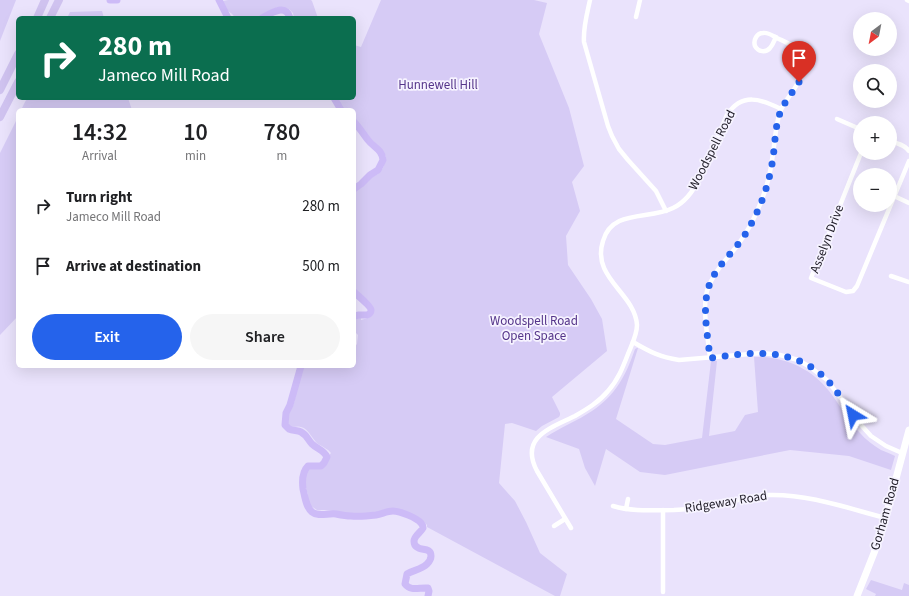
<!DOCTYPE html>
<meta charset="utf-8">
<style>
:root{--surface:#fff;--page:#f6f6f6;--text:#202124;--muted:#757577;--accent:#2563eb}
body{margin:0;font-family:"Source Sans 3",sans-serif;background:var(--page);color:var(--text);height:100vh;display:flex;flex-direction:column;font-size:15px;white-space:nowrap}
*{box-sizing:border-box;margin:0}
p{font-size:13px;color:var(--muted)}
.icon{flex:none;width:22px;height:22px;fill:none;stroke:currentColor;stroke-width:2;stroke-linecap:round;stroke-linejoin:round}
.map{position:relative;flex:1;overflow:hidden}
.side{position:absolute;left:16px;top:108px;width:340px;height:260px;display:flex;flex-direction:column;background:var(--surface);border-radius:6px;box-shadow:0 4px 16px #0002}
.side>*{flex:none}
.hud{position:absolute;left:16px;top:16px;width:340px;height:84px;border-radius:6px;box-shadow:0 4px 16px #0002;background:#0b6e4f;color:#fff;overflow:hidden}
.needle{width:26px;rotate:212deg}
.fabs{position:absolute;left:853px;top:12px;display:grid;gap:8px}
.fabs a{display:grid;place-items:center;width:44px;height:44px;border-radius:50%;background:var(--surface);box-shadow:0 4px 16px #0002;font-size:20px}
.pin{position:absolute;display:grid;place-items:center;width:34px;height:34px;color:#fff;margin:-41px -17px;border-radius:50% 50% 50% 0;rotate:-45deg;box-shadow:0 0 4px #0007}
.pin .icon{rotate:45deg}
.me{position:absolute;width:44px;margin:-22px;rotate:325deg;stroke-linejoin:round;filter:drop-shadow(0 0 3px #0008)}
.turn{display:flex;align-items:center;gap:14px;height:84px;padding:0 16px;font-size:18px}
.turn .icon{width:52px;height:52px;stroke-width:2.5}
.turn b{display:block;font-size:28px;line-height:34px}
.eta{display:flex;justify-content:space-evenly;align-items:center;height:68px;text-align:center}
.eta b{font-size:24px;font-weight:600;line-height:28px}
.primary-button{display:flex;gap:8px;margin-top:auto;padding:8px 16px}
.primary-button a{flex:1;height:46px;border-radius:24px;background:var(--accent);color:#fff;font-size:16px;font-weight:600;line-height:46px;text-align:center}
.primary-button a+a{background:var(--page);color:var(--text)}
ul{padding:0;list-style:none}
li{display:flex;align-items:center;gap:12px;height:60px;padding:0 16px}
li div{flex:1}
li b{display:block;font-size:15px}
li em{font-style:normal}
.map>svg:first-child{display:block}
.green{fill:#d6cbf5}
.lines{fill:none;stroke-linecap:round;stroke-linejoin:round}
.river{stroke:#cdbbf7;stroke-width:7}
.street{stroke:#fff;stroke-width:4.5}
.secondary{stroke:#fff;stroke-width:7}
.highway{stroke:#cfc2ef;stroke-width:8}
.route{stroke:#2563eb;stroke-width:7;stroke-dasharray:0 12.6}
.labels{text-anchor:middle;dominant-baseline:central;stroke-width:3.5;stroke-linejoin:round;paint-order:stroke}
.park-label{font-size:13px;fill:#55358a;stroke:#f6f3ff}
.street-label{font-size:13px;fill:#1d1a25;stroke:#f6f3ff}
</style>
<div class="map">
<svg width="909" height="596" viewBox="0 0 909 596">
<rect width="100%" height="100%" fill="#eae3fc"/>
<g class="green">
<path d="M0,0h16l-16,41z"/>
<path d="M228,0h83l1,1 6,17h-24l-1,-5 -4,-4 -11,-2 -12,5 -8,6h-23c-3,-7 -12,-7 -12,-17z"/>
<path d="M381,0h153l13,3 -8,31 30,74 15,58 -12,16 8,29 -14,25 2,29 23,34 11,20 5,32 -55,46 8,16v2l-1,2 -17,9 -6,5 -24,-8 -7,1 -6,59 16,18 11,21 14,31 27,21 -7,22h-5l-128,-69v-2l-4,-4 -17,-9 -10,-3h-10l-9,3 -19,2h-7l-10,-2 -16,-2h-8l-6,-4 -3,-4v-7l-3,-11 1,-12 5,-4 6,1 3,-1c2,-2 4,-4 6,-6 2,-3 2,-6 5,-9 -3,-4 -8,-6 -13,-9 -6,-5 -9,-15 -17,-17 -4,-2 -9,2 -12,-2 -2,-2 -2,-6 -1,-9 0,-5 5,-8 6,-13 3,-11 5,-23 7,-34l1,-3h52v-18l3,-4 1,-9 -4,-4v-13l6,-1 1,1v2l7,-2 3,-5c-1,-11 -8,-18 -17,-24v-96l14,-14 10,-5 5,-6 3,-11 -3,-6 -10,-10 -19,-22v-9h-9l-8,-9 -1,-3h18v-53l7,2z"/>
<path d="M102,11l2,7h-37l3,-6z"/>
<path d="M27,98h101l4,12h-111z"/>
<path d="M18,117v199l-18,19v-182z"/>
<path d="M637,348h1l-22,71 37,25 12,1 37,-7 9,-77h6l-8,75 26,-5 10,-16 13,-3 -4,-55c29,-1 57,11 75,34 11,14 19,30 31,42 6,7 13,12 21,17 5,2 10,4 14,6l-4,14 -42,-14 -59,-6 -125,25 -25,-3 -34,-23 -11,37 -10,-18 -6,-19 -33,-12c15,-10 31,-16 46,-26 24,-16 34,-36 43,-62z"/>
<path d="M871,580l31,10 2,-7 5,2v11h-34l1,-2 -10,-5z"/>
</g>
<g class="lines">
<g class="river">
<path d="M110,0h7"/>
<path d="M219,0l9,18"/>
<path d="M262,18c9,-5 24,-15 28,0"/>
<path d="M334,98l7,12"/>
<path d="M354,122c6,6 9,12 14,18 6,8 14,9 15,20l-5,10 -8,5 -9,9 -7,5"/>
<path d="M354,292c3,3 17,14 17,18 0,3 -1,4 -4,5h-8l-5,1"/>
<path d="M301,366l-11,39 -4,8 -1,12 4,4c4,2 9,1 12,3 6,3 7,8 11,12 5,5 12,6 15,13l-3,6 -3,3h-13c-6,6 -6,15 -5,23 2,8 3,18 9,23 6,5 16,1 24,2 5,1 10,2 15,2 8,1 17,0 25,-1 6,-1 11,-4 17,-4 7,0 24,7 28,12 2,2 2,3 2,5 -2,4 -9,8 -9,13 0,2 1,5 3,6 4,4 14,0 14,9 0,3 -2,6 -4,8 -6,6 -14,6 -20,10l-2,10c6,8 15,3 23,4l1,3 -1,5"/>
</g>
<g class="street">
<path d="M590,0c-3,14 -7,27 -6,42l24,84 4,10 7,13 9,11 28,31 10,20"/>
<path d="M907,0l2,1"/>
<path d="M636,17l4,-17"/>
<path d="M837,119l23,10"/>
<path d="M890,141c7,2 15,4 19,10"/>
<path d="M861,153l-50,125 35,14 7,-1 4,-5 52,-125"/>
<path d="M894,196l15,7"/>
<path d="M891,276l18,6"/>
<path d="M633,342c17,10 27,15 46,18l83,-7 18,2 18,5 12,7 17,13 35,46 9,10 15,10 16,7"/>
<path d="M710,358c-2,-20 -8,-49 -3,-67 5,-16 16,-28 26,-40 7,-8 12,-17 17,-25 11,-21 19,-43 22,-66 3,-16 3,-33 8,-48 4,-10 11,-17 16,-26 8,-12 7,-29 -3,-39 -4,-4 -10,-6 -16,-9 -4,-2 -9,-6 -14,-5 -6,0 -10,7 -8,13 3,6 11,7 15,2 3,-3 4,-7 6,-11"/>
<path d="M613,506c20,6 40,4 61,4 11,-1 22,-1 33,-3 21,-4 41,-11 62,-12 40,-1 78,13 116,23"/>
<path d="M626,509l2,-10"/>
<path d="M663,510v82"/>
<path d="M554,526l11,-7"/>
<path d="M571,528l-34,-57c-18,-34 14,-43 38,-55 12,-7 24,-14 33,-25 10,-11 15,-24 20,-37 4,-10 9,-19 9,-29 -2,-32 -46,-47 -34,-84 9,-32 46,-21 70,-33 13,-6 21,-18 27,-31l27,-62c15,-23 34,-16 54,-6"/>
</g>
<path class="secondary" d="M857,596l17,-43 9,-26 26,-97"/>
<g class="highway">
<path d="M37,18l8,-18"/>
<path d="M50,18l9,-18"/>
<path d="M0,90l18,-36"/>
<path d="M0,117l18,-35"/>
</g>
</g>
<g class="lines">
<path class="route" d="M799,82c-6,10 -15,20 -19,31 -5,14 -5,31 -7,45 -4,27 -13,52 -27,75 -12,20 -35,36 -39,61 -4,19 1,44 3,64 42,-6 85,-12 118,23 9,10 17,22 25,34"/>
</g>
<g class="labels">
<g class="park-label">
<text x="438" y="85">Hunnewell Hill</text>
<text x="534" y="321">Woodspell Road<tspan x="534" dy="15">Open Space</tspan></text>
</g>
<g class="street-label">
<text transform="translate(712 150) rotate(-63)">Woodspell Road</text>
<text transform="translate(827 239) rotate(-69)">Asselyn Drive</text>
<text transform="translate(726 502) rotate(-9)">Ridgeway Road</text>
<text transform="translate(885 514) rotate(-74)">Gorham Road</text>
</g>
</g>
</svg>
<div class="fabs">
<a><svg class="needle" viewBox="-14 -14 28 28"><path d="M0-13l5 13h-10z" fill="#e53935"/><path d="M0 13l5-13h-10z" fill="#757577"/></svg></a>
<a><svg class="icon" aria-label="search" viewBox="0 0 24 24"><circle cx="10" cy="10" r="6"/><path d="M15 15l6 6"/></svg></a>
<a>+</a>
<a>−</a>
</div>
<div class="pin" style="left:799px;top:82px;background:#d93025"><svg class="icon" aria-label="arrive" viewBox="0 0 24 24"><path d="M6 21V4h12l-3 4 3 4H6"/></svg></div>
<svg class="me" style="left:853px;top:415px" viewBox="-20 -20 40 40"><path d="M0-17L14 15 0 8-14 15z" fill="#2563eb" stroke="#fff" stroke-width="4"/></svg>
<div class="hud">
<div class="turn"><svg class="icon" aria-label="right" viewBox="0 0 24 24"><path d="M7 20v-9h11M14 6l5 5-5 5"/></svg><div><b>280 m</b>Jameco Mill Road</div></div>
</div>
<section class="side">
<div class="eta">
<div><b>14:32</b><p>Arrival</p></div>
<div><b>10</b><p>min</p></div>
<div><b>780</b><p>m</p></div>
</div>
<ul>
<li><svg class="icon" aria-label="right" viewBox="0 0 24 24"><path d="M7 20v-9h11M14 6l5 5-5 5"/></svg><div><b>Turn right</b><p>Jameco Mill Road</p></div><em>280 m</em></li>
<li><svg class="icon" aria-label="arrive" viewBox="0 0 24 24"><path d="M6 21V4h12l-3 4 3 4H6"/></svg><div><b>Arrive at destination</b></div><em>500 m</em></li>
</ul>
<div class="primary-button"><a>Exit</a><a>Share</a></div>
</section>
</div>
